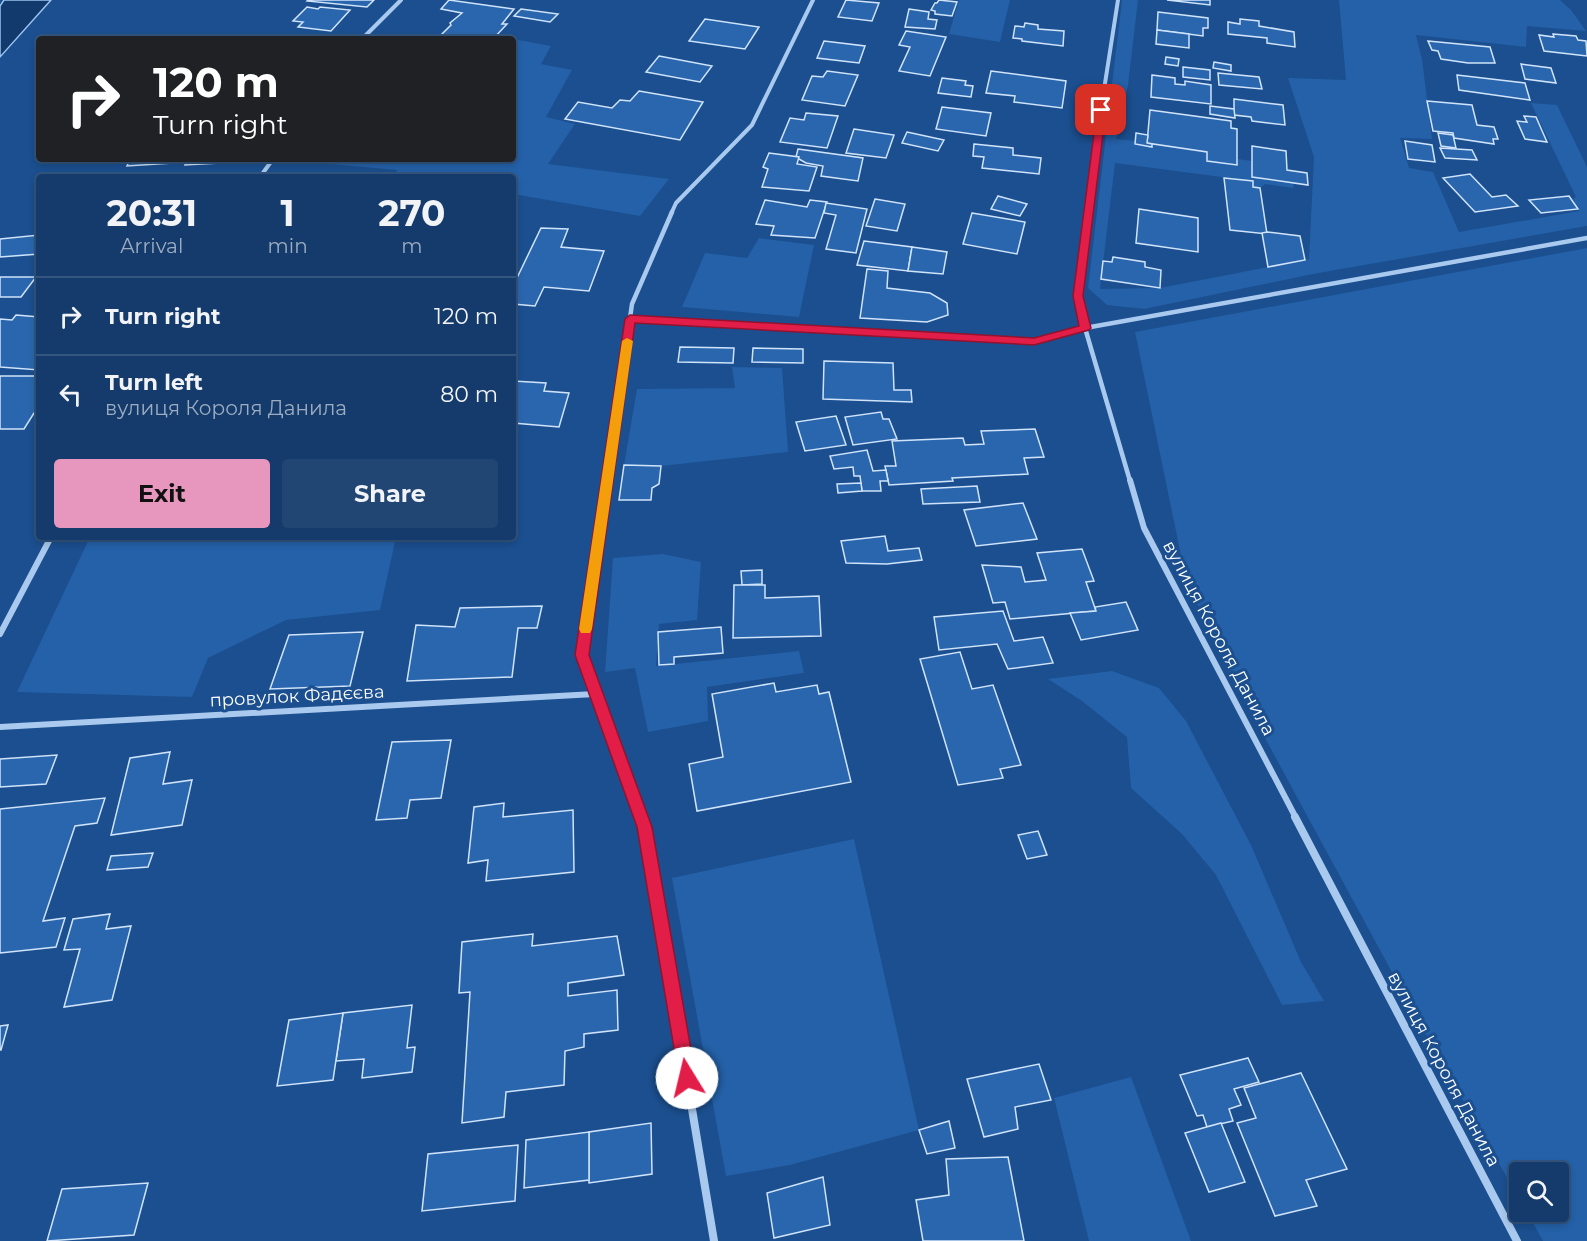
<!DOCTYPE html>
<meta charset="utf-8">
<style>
:root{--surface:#143b6b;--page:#214673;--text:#f1f3f6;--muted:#9dadc1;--line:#33557e;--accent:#e797bd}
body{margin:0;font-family:Montserrat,sans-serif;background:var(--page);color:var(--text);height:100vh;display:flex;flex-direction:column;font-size:22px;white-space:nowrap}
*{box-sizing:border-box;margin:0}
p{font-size:20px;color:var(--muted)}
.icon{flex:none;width:33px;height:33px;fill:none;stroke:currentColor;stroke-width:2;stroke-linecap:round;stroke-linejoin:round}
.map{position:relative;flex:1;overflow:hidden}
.panel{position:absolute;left:36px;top:174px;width:480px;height:366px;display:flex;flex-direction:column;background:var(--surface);border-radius:6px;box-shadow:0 3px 9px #0003,0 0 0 2px var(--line)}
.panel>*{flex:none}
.banner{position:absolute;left:36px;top:36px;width:480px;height:126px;border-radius:6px;box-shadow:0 3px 9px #0003,0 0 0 2px var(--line);background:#202124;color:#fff;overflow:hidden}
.controls{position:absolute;left:1509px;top:1162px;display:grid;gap:12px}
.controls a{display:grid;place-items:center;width:60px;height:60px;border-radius:6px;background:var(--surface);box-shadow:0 3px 9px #0003,0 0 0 2px var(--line);font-size:30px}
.pin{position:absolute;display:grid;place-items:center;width:51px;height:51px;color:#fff;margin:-26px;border-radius:12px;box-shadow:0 3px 9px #0006}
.me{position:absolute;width:66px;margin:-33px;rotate:351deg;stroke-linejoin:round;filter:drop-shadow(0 0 4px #0008)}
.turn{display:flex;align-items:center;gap:21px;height:126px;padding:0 18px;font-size:27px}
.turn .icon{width:78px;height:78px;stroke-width:2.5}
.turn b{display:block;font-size:42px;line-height:51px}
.eta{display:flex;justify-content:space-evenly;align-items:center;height:102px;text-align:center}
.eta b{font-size:36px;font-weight:700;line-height:42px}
.button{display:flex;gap:12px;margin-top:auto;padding:12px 18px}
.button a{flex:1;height:69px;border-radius:6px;background:var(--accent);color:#111;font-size:24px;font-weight:700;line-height:69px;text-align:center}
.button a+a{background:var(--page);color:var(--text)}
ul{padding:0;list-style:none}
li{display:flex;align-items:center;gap:18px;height:78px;padding:0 18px;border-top:2px solid var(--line)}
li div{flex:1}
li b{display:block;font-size:22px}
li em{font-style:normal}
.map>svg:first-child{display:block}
.green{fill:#2461a8}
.water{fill:#123a6d;stroke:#9cc4f0;stroke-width:1.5}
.building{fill:#2a66ad;stroke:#cfe3fa;stroke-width:1.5}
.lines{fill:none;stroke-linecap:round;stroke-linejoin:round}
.minor-far3{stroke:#a9c9ee;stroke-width:4}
.minor-far2{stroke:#a9c9ee;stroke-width:4.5}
.minor-far1{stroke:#a9c9ee;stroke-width:6}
.minor{stroke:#a9c9ee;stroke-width:8}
.route{fill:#e11d48;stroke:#92132f;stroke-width:1.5}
.slow{fill:#f59e0b}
.labels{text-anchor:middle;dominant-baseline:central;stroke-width:6;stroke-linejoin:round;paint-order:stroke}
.street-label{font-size:18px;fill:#fff;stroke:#1b4f8f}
</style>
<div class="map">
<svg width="1587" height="1241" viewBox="0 0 1587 1241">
<rect width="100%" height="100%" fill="#1b4f8f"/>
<g class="green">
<path d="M959,0h51l-10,42 -51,-8z"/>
<path d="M1122,0h16l-10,85 -12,54 19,2v3l16,3 1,-3 55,8v9l29,4 1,-6 15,2 1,16 41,6 -1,5 -28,-4 -5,4 -7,-1 -1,-6 -137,-18 -15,126 60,-1 149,-29 5,-102 -26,-79 58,2 -7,-80h221l11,10 15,21 -59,-5 -1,21 -110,-12 6,24 10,80 -32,-1 9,30 24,4 26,60 120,-21 -6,-12 3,-2 -45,-94 26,2 30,62v59l-274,48 -169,35 -37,-4 -19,-17z"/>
<path d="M513,39l38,7 -10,18 31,6 -26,47 29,7 -27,40 121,15 -29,37 -127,-22v-17h-118l2,-7 -99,-9 215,-2z"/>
<path d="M759,238l55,7 -15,72 -117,-10 23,-54 42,5z"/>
<path d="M1587,248v993h-44l-16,-29h31v-39h-38l-1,26 -99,-175 -193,-356 -41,-88 -51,-248z"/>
<path d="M732,367l50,1 6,84 -127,14 -37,-1 13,-76 98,-1z"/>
<path d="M122,537h274l-16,73 -94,10 -78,38 -16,39 -175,-5 72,-153z"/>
<path d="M663,554l38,8 -4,58 -38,4 -3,42 143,-15 5,22 -97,14 1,34 -60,11 -13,-64 -30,4 8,-114z"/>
<path d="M1112,671l47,17 27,33 65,124 50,117 23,39 -42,4 -66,-130 -34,-41 -51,-46 -4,-51 -45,-36 -34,-22z"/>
<path d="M854,839l65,291 -129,35 -64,11 -54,-298z"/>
<path d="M1131,1077l60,164h-102l-35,-143z"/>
</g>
<path class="water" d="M4,0h47l-51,57v-51z"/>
<g class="building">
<path d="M308,0h66l-7,7 -60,-6z"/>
<path d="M449,0l65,9 -12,15h5l-14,15h-40l-12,-4 10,-10 -1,-2 12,-10 -21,-4z"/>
<path d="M846,0l33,3 -7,18 -34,-4z"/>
<path d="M939,0l18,2 -5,14 -17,-2v-3l-4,-1 4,-7h2z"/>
<path d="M1167,0h43v5z"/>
<path d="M307,7l11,2 2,-2 30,3 -19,21 -33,-4 5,-5 -10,-1z"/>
<path d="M521,9l37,5 -8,8 -36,-6z"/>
<path d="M909,9l20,3 -1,7 9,1 -2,9 -30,-2z"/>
<path d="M1158,12l50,6v10h-5v8l-46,-6z"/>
<path d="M705,19l54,8 -14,22 -56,-8z"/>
<path d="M1240,19l19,2v5l35,6 1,15 -28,-4v-5l-39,-4v-12l12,2z"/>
<path d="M1025,23l13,2v4l26,2 -1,15 -41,-5v-2l-9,-1 2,-12 9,1z"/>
<path d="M1157,30l32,4v14l-33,-4z"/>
<path d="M906,31l40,6 -16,39 -31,-5 11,-24 -11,-2z"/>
<path d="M1553,34l23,2 2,4 8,1 1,15 -43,-5 -5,-16 15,2z"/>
<path d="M824,41l41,5 -6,17 -42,-5z"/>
<path d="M1428,41l62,6 5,16h-27l-27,-4 -3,-8 -6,-1z"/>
<path d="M659,56l53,10 -12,16 -54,-10z"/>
<path d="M1166,57l13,2 -1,7 -13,-2z"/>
<path d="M1214,62l17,3v6l-18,-3z"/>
<path d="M1521,64l30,4 5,15 -31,-4z"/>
<path d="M1183,67l27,3v10l-27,-3z"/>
<path d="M827,71l31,4 -13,31 -43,-6 10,-24 11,1z"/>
<path d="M991,71l75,10 -4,27 -48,-6 1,-6 -29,-3z"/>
<path d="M1218,73l41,4 3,12 -43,-4z"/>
<path d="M1152,75l23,3v6l10,1v-4l26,4v19l-60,-7z"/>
<path d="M1457,75l68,8 5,17 -71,-10z"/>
<path d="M942,78l24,3 -1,4 8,1 -2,11 -33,-4z"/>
<path d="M639,91l64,11 -23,38 -115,-21 13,-17 34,6 8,-8 10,1z"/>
<path d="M1234,99l49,6 2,20 -33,-4 -1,-4 -17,-2z"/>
<path d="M1427,101l45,4 5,20 17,2 4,12h-5l1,5 -40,-6 -1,-5 -20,-2z"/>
<path d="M1210,106l24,3 1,9 -25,-4z"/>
<path d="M942,107l49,6 -5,23 -50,-7z"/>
<path d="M1150,110l81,11v7l6,1v36l-30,-4v-9l-60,-9z"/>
<path d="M806,113l32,3 -11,32 -47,-6 10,-24 14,2z"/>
<path d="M1524,116l12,1 11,25 -22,-3 -8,-18 10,1z"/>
<path d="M854,129l40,6 -8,23 -40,-5z"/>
<path d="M907,132l37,8 -6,11 -36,-8z"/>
<path d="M1136,133l12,2 -1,8 5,1v3l-17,-3z"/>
<path d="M1438,133l15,2 3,13 -15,-2z"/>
<path d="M1405,141l27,4 3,17 -27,-3z"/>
<path d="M974,144l39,4v7l28,3 -2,16 -57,-6 2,-11 -11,-1z"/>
<path d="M1252,146l34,5 1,19 20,3 1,12 -56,-8z"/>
<path d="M1440,148l32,2 5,10 -32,-2z"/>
<path d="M798,149l65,9 -5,23 -37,-5 2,-10 -17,-3 -7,-4 -3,-2z"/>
<path d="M769,153l30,4 -2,7 20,3 -8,24 -47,-4 6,-18 -5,-2z"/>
<path d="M130,159h44l-1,4 -46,3z"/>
<path d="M188,159h34l-2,4 -35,2z"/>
<path d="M1470,174l22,23 14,-2 12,11 -43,6 -32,-34z"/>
<path d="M1224,178l29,3v6l7,1 7,46 -37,-4z"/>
<path d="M998,196l29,8 -7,12 -29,-7z"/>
<path d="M1569,196l9,13 -37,4 -12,-13z"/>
<path d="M875,199l30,5 -8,27 -31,-5z"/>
<path d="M765,200l42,7 3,-7 17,2 -12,36 -44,-3 3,-9 -18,-2z"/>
<path d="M826,203l41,6 -11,44 -30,-4 10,-34 -12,-2z"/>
<path d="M1139,209l59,9v34l-62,-9z"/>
<path d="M972,213l53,9 -8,32 -54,-10z"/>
<path d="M541,228l27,1 -7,18 43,4 -15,40 -45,-4 -9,19 -22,-2v-22h2z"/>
<path d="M1267,232l33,4 5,24 -37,7 -6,-34z"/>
<path d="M39,235v19l-39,3v-18z"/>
<path d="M864,241l48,6 -4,24 -51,-6z"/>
<path d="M912,247l35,5 -4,22 -35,-3z"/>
<path d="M1113,257l32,5v5l16,3 -1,18 -59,-9 2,-18 9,1z"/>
<path d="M867,269l21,2 -1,17 43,5 17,10 1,12 -21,7 -67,-4z"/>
<path d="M0,277h36l-15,20h-21z"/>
<path d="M16,315l23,2v53l-39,-3v-48l12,1z"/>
<path d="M680,347l54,1 -1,15 -55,-1z"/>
<path d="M753,348l50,1v14l-51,-1z"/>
<path d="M824,361l69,2 1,27h17l1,12 -89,-3z"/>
<path d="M0,376h39v37h-5l-10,16h-24z"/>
<path d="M513,381l33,2 -2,8 25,2 -10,34 -46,-4z"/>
<path d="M881,412l2,7h6l8,20 -44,6 -8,-28z"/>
<path d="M836,416l10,29 -41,6 -9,-29z"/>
<path d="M1035,429l9,28 -20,1 4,16 -76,4 1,3 -64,4 -4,-19h11l-4,-25 71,-3 2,7 19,-1 -3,-13z"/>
<path d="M867,450l6,21 13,-1 2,11h-8l1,10h-19l-2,-15h-6l-1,-9 -19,2 -4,-13z"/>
<path d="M624,465l37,1 -2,18 -7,4 -1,12h-32z"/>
<path d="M861,483l1,8 -24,2 -1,-9z"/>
<path d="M977,486l3,16 -57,2 -2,-15z"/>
<path d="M1023,503l14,36 -61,7 -12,-36z"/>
<path d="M885,536l3,15 31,-3 3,12 -35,4 -41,-1 -5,-22z"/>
<path d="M1082,549l12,32 -8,1 10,29 -86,8 -5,-17 -12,1 -11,-38 39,2 4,15 21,-2 -9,-27z"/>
<path d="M762,570v14l-20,1 -1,-14z"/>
<path d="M734,585h31v13l54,-2 2,40 -88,2z"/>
<path d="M1126,602l12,28 -57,10 -11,-27 26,-2 -1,-4z"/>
<path d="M542,606l-5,22h-19l-6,49 -105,4 9,-56 39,2 5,-19z"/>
<path d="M1003,611l11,30 29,-4 10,26 -45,6 -11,-25 -58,6 -5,-33z"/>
<path d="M721,627l2,26 -49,4v7l-15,1 -1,-33z"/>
<path d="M363,632l-13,54 -80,3 19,-54z"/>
<path d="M960,652l12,37 21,-4 28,80 -21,4 3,9 -45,7 -38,-126z"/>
<path d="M774,683l2,9 41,-7 2,9 10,-2 22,90 -154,29 -8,-47 34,-7 -11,-63z"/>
<path d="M451,740l-10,58 -31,2 -3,18 -31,2 16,-78z"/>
<path d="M170,752l-7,32 29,-4 -10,45 -71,10 19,-77z"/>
<path d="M57,755l-11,29 -46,3v-28z"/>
<path d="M105,798l-8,25 -22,3 -32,95 22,-3 -9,29 -56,6v-144z"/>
<path d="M504,803l-1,14 70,-7 1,62 -88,9 2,-21 -20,3 6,-56z"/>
<path d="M1038,831l9,24 -20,4 -9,-24z"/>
<path d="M153,853l-5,14 -41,3 4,-14z"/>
<path d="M110,914l-4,15 25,-3 -19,74 -48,7 16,-58 -16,1 9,-31z"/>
<path d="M533,934l-1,12 85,-10 7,39 -56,8v13l49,-6 1,40 -34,4v13l-19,4 -1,34 -58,7 -2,25 -42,6 8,-131 -11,1 3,-51z"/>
<path d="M412,1005l-5,43 8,-1 -3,25 -50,6 2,-19 -28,2 7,-48z"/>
<path d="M343,1013l-10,67 -56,6 12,-66z"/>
<path d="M8,1025l-7,25h-1v-24z"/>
<path d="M1248,1058l11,24 -25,7 7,16 -12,4 4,12 -26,6 -4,-12 -6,1 -17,-41z"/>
<path d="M1039,1064l12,36 -36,7 3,22 -34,8 -17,-58z"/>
<path d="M1301,1073l46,96 -41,11 11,26 -42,10 -38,-93 19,-5 -12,-30z"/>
<path d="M949,1121l6,27 -28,6 -8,-24z"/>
<path d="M651,1123l1,51 -63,9v-51z"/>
<path d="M1221,1123l24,59 -36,10 -24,-59z"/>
<path d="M589,1132v48l-65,8 2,-48z"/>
<path d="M518,1145l-3,56 -93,10 6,-57z"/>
<path d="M1008,1157l16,84h-101l-7,-41 33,-5 -3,-36z"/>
<path d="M823,1177l7,48 -56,13 -7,-45z"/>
<path d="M148,1183l-14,52 -87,6 15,-52z"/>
</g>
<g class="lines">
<g class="minor-far3">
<path d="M362,39l39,-39"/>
<path d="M260,177l13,-18"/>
<path d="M671,214l5,-11 76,-78 61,-125"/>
<path d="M1087,214l7,-60 24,-154"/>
</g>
<g class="minor-far2">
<path d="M1087,212l-9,84 7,32 45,153"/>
<path d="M630,319l404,22 51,-13 502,-90"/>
<path d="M607,481l25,-177 40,-92"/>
</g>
<g class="minor-far1">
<path d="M607,480l-25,175 60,163"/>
<path d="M1130,480l14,48 152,290"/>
<path d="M0,634l51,-97"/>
<path d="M0,727l595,-33"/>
</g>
<g class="minor">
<path d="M641,817l4,10 69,414"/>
<path d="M1295,817l222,424"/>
</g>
</g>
<path class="route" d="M1101,107l5,3 -23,186 8,32 -2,2 -55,15 -399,-22 -46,332 63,172 44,251 -3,6 -6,3 -7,-3 -43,-257 -62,-172 50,-336 5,-4 404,23 45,-12 -6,-30 24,-186z"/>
<path class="slow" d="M627,338l6,3 -41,288 -2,4h-9l-2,-4 43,-288z"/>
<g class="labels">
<g class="street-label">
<text transform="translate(1219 638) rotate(62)">вулиця Короля Данила</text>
<text transform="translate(297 696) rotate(-3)">провулок Фадєєва</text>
<text transform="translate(1444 1069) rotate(62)">вулиця Короля Данила</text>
</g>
</g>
</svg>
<div class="controls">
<a><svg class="icon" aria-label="search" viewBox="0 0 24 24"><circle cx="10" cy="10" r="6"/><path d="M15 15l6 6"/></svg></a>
</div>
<div class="pin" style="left:1101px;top:110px;background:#d93025"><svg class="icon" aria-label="arrive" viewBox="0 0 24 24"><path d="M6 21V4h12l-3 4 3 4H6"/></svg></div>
<svg class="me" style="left:687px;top:1078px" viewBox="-20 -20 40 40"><circle r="19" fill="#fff"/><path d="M0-13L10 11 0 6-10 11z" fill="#e11d48"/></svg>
<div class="banner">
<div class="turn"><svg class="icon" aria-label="right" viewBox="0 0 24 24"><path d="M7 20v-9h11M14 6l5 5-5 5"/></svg><div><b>120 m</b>Turn right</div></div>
</div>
<section class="panel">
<div class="eta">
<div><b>20:31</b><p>Arrival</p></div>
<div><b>1</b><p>min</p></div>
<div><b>270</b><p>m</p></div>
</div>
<ul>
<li><svg class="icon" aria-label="right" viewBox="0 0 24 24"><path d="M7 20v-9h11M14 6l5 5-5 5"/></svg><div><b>Turn right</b></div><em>120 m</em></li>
<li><svg class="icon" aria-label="left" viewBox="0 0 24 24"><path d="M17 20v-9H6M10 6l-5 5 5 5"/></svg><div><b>Turn left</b><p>вулиця Короля Данила</p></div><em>80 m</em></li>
</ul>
<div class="button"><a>Exit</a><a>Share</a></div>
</section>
</div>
